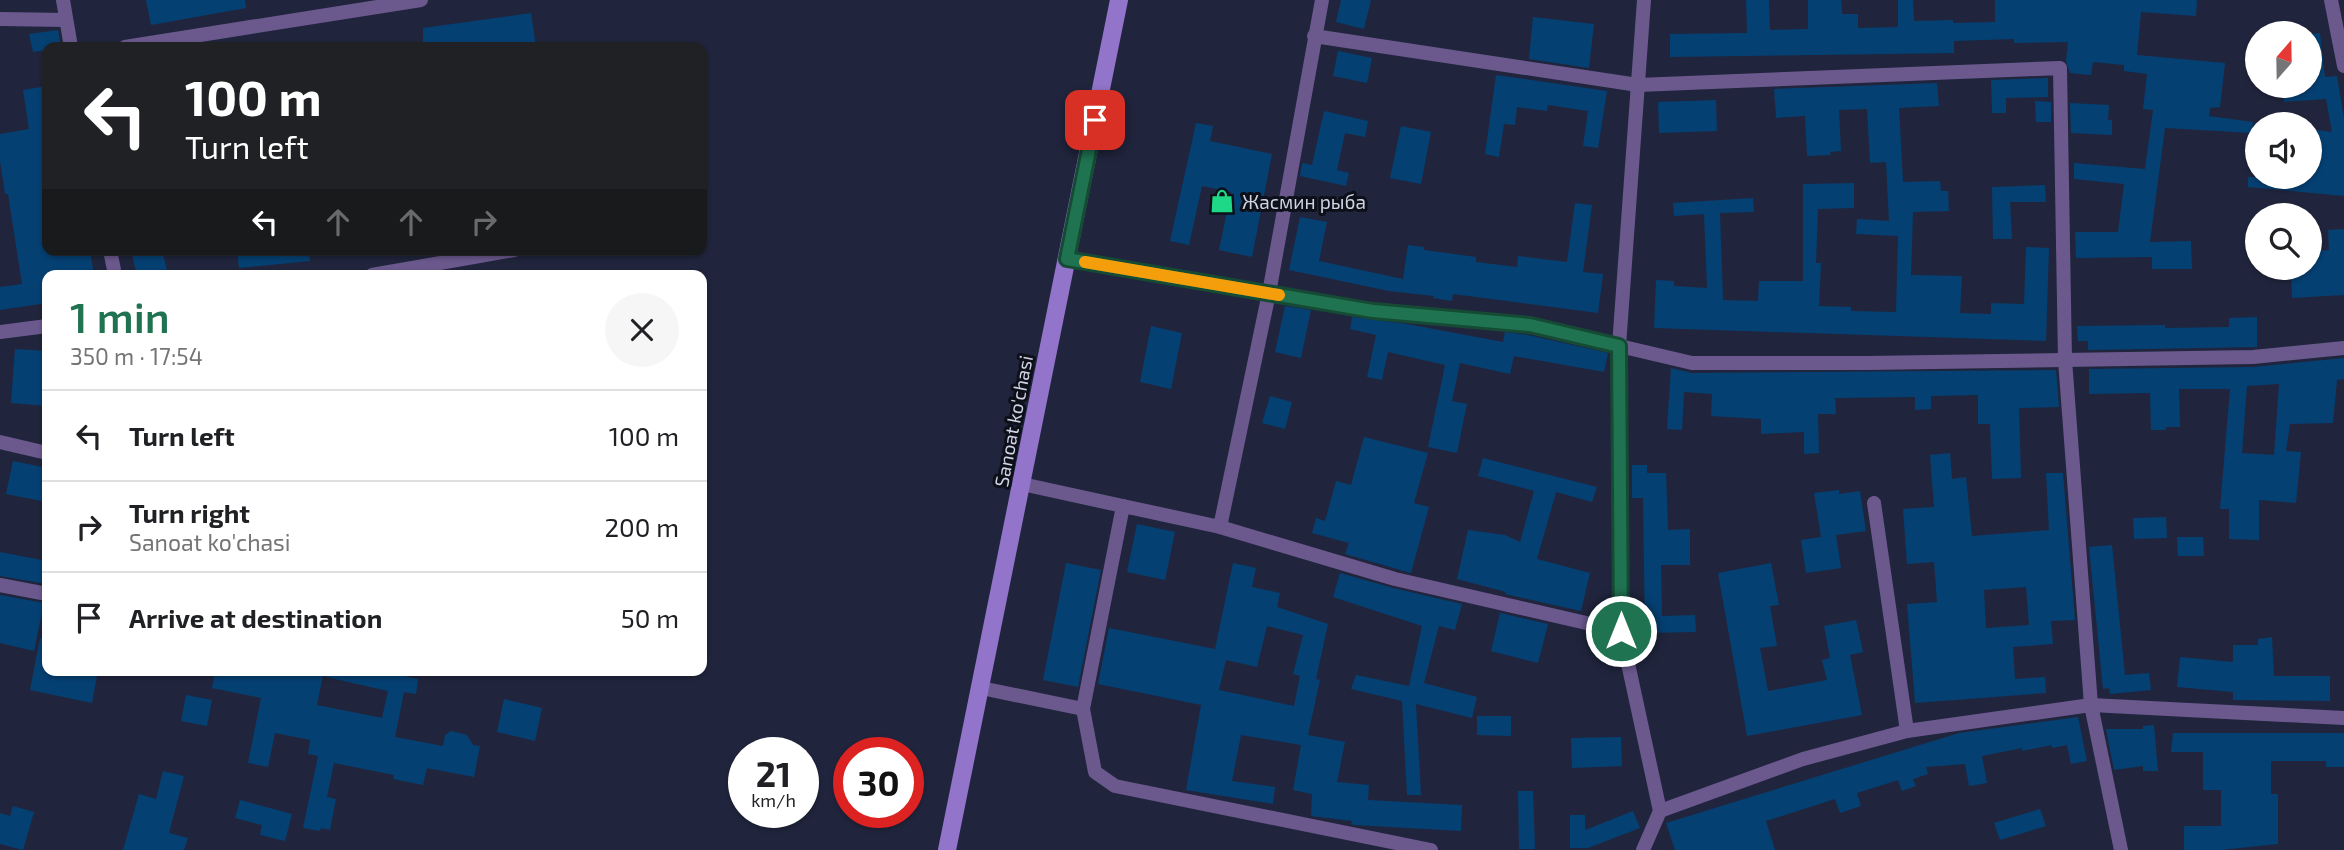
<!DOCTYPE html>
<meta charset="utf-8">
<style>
:root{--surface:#fff;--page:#f6f6f6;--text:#202124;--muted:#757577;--line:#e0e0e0;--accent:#207351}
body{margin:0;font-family:"Exo 2",sans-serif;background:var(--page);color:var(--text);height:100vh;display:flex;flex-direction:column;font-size:26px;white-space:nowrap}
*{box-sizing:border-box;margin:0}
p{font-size:23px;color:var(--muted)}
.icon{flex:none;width:38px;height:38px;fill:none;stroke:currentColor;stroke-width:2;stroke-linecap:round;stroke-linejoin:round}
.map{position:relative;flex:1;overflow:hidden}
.drawer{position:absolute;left:42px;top:270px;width:665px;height:406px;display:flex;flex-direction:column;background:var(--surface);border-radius:14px;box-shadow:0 2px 5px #0004}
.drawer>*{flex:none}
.banner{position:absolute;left:42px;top:42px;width:665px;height:214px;border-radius:14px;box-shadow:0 2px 5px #0004;background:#202124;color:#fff;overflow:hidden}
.needle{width:46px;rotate:20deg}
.buttons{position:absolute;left:2245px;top:21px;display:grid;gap:14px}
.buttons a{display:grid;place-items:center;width:77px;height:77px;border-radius:50%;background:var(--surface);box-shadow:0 2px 5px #0004;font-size:35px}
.speed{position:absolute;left:728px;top:737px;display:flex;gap:14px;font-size:35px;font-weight:700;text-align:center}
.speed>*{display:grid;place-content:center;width:91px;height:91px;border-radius:50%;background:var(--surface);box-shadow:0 2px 5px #0004;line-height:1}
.speed small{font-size:18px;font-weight:400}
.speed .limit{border:10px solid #d22;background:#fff;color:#111}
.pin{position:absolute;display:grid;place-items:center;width:60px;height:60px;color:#fff;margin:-30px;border-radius:14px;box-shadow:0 4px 10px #0006}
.me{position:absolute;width:77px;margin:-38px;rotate:0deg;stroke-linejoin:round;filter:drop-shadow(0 0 5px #0008)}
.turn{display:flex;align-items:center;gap:24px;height:147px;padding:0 28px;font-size:32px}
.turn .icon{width:91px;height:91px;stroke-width:2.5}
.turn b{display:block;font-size:49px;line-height:60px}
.lanes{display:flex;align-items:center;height:66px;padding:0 28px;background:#0003;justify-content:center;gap:35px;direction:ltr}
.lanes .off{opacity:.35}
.round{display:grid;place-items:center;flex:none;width:74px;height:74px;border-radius:37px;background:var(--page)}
.summary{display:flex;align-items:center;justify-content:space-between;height:119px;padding:0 28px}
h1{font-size:42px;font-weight:600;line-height:52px;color:var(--accent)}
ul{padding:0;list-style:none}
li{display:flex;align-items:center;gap:21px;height:91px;padding:0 28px;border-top:2px solid var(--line)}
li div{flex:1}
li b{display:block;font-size:26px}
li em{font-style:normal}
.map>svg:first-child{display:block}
.building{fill:#054073;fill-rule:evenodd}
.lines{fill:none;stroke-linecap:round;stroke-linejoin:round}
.minor{stroke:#6b598e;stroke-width:14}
.secondary{stroke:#9274ca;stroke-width:18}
.route-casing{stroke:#154b35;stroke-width:18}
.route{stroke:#207351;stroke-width:12}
.slow{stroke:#f59e0b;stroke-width:12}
.labels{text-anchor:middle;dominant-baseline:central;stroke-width:6;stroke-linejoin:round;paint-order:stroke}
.poi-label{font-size:19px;fill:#cfd3e3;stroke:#0d0f19;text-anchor:start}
.street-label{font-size:19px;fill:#cfd3e3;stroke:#0d0f19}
</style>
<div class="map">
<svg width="2344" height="850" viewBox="0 0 2344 850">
<rect width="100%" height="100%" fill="#20253d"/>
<g class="building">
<path d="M146,0h99l1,8 -95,17z"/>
<path d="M1341,0h30l-7,29 -28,-7z"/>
<path d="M1746,0h23l1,30 38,-1v-29h33l1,14h16v14l40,-1v-27h15l1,21 39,-1v3l42,-1v-22h202l-1,16 -55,-4 -4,43 88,8 -5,44 -10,1 -1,8 44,6 -1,11 -87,-5 -15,114 41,-1 1,28h-40v-12l-76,1 -1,-26h43l6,-48 -50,-5v-16l71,6 8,-59 -10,-1 4,-35 -23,-3v-6l-31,-3 -2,13 -21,-2 -4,-12 2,-19 -54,1v-4l-60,2v12l-284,4v-23l77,-1z"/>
<path d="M531,13l5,34h-113v-19z"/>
<path d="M1533,17l61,7 -5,44 -60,-9z"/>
<path d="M58,30l3,17h-14v3l-14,2 -4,-18z"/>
<path d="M2320,33l5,44 12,-1 7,43v77l-96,-9v-10h62v-48l22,3 -6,-33 -42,3 -1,-16h27v-52z"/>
<path d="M1338,51l34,7 -5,25 -34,-7z"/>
<path d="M1496,75l111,16 -9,57 -15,-2 5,-35 -40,-6 -1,6 -30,-4 -2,18 -11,-1 -5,33 -14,-3z"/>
<path d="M2048,78v19l-42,1v15h-14l-1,-33z"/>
<path d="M1937,83l2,23 -40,2 4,74 37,-1 1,10h7l1,20 -36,1 -2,63 51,1 -2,37 31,1v-11l33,1 2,-57 23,1 -3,93 -392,-13 2,-48 18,1v5l33,2 -3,-74 -30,2 -1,-13 80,-5 1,14 -34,1 3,87 35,1 1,-20h44v-97l51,-1v25l-36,1 -2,54h5l-2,43 32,1v4l45,1 2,-76 -42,-2 1,-15 32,2 -3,-59 -16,1 -3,-54 -28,1 2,41 -11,1 1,3 -24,1 -2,-40 -29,2 -2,-29z"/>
<path d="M47,86v164h43l4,25h-47v28l-47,7v-23l22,-3 -14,-90h-3l-5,-33v-27l29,-5 -6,-39z"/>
<path d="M1716,100l1,31 -58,2 -1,-31z"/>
<path d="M2035,101l16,1v20h-15z"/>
<path d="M2070,103l39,2 -1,15h4v15l-41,-2z"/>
<path d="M1324,111l44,10 -3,16 -20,-4 -8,37 12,3 -3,13 -46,-10 2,-13 10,2z"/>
<path d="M1196,123l17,3 -3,15 62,13 -20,103 -33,-7 12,-58 -29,-6 -13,59 -19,-4z"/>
<path d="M1401,126l30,6 -10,52 -31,-6z"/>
<path d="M2045,185l1,17h-36l2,37h-19l-1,-52z"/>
<path d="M1575,203l17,2 -9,67 20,2 -5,39 -145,-19 -1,7 -19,-3 1,-2 -45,-5 -100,-21 11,-53 27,5 -8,39 84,18 5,-34 16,2v3l52,7v5l41,5 1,-11 49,6z"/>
<path d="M2344,229v66l-52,3 -1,-30h19v-17l19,-1 -1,-20z"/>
<path d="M131,250h31l6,25h-31z"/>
<path d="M237,250h72l1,11 -71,7z"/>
<path d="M1285,306l26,4 -10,48 -26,-6z"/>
<path d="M1352,317l55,7 96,18 2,-10 23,3 80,18 -4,19 -90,-16 -4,18 -50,-11 -8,38 15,3 -10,49 -29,-6 17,-82 -57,-13 -6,28 -15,-3 9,-42 -26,-6z"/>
<path d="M2257,317v30l-169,3v-9h-10l-1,-15 88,-1v3l64,-1v-9z"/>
<path d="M1151,326l31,7 -11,56 -31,-7z"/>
<path d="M15,349l32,2v55l-36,-3z"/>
<path d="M2344,358v21l-7,1 -4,43 -43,1 -4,27 15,1 -5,51 -37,-3v40l-30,-1v-30h-9l10,-120h-51l1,38h-14v3h-15l-1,-37 -61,1v-25l164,-2zM2279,384l-5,71 -32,-2 5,-67z"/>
<path d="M1671,368l21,5 364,-3 3,37 -40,1 2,70 -29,1 -2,-55h-12v-29l-47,1v13l-16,1v-13l-80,1 1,16h-18l1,39 -15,1v-22l-43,2v-15l-50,-3 1,-22 -28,-2 -2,38 -15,-1z"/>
<path d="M1270,396l22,6 -7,27 -23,-6z"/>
<path d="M1364,437l64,16 -14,50 15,4 -18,66 -66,-19 4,-11 -37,-10 4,-15 9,3 11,-40 15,4z"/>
<path d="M1950,453l2,26 14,-2 6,59 77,-6 -3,-57h17l12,147 -24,1 2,23 -40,3 2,32 30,-2 1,16 -131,10 -8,-99 30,-2 -3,-40 -27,2 -4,-55 31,-2 -4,-52zM2026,587l3,38 -43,3 -2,-38z"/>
<path d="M1483,458l114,29 -5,15 -36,-10 3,-10 -22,77 53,14 -9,38 -76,-17 1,-2 -49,-13 11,-49 37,5 15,7 14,-51 -56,-15z"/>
<path d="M13,461l34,7v34l-41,-8z"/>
<path d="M1632,465h15v8h19l2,57 22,-1v36h-29l1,51 33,-1 1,17 -51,1 -2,-135h-11z"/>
<path d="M1839,490v4l21,-3 6,40 -30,4 5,33 -35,5 -5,-33 20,-3 -7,-44z"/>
<path d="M2166,517l1,21 -33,1 -1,-21z"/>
<path d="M1137,524l38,8 -10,48 -38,-8z"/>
<path d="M2177,537h26l1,19h-26z"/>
<path d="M2112,545l13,130 24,-2 2,17 -41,4 -1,-6 -6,1 -14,-142z"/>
<path d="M0,552l47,9v23l-47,-8z"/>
<path d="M1066,563l35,7 -23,117 -35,-7z"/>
<path d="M1233,563l23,5 -4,19 28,6 -3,14 51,17 -12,55 4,1 -12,55 37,7 -8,40 32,3 -1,15 94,5 -1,26 -106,-6 -4,-1 1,-3 -41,-5 1,-22 -19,-4 8,-45 -60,-10 -9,46 43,6 -2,17 -87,-14 15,-85 -103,-21 11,-56 106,21zM1267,626l36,9 -10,39 7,2 -6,30 -75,-16 7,-30 31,7z"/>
<path d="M1771,563l8,42 -9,1 7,40 -17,2 8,43 59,-11 -5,-20 8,-2 -6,-32 32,-6 7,32 -13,3 12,60 -115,21 -29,-163z"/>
<path d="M1340,573l53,15 69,16 -7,26 -16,-4 -15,57 53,14 -5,21 -56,-14 5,91h-14l-5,-94 -51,-12 5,-14 53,11 13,-60 -89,-29z"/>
<path d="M0,595l44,8 -10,48 -34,-8z"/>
<path d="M1500,613l48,11 -10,39 -47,-12z"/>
<path d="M2272,637l2,39h56v25l-97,-1v-8l-56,-5 3,-30 53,5v-17h25v-6z"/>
<path d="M40,638l7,1v31h51l-6,33 -62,-13z"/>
<path d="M215,670h109l-7,35 65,13 6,-27 -62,-14 1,-7h51l40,9 -2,15 -12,-2 -9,45 48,9 2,-11 6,-4 16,4 6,10 7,1 -6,31 -47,-9 -4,17 -30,-6 1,-4 -60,-12 -7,34 9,2 -6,31 -9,-2 -1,3 -17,-3 15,-72 -10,-2 2,-14 -35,-7 -7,34 -20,-4 13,-65 -49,-10z"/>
<path d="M186,695l26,5 -5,26 -26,-5z"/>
<path d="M504,699l38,9 -7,33 -38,-9z"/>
<path d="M1477,716h34v20l-34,-1z"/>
<path d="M2078,717l9,44 -16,3 -4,-19 -15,3v-3l-30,6v-3l-40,8 5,27 -18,3 -4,-22 -39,3 2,7 -15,5 3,7 -14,5 -4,-11 -41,13 4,13 -21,7 -5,-14 -69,22 9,29h-100l-9,-27 293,-90z"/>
<path d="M2154,725l4,46h-15v-5l-29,4 -8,-41h37v-3z"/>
<path d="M2173,733h171v34h-18v-6h-55v33h7v50l-58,6h-36v-24h37v-36h-18v-38h-32z"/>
<path d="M1621,737l1,29 -50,2 -1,-30z"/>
<path d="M163,771l21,5 -15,57 19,5 -4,12h-61l16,-56 17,5z"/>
<path d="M1518,791h15l2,58h-16z"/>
<path d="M240,800l52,14 -7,27 -25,-6 2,-10 -27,-7z"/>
<path d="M13,806l21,6 -11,38 -23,-6v-31l10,3z"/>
<path d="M2040,809l6,17 -46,14 -6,-17z"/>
<path d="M1633,811l7,17 -52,20h-18v-33h15v15z"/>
</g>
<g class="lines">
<g class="minor">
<path d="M63,0l8,47"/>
<path d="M2331,0l13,66"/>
<path d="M0,19l66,1"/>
<path d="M1314,36l324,49 422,-17 5,292 26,345 30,145"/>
<path d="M125,47l296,-47"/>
<path d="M110,250l5,25"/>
<path d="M1067,259l306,52 157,14 162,38h175l386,-6 91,-9"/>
<path d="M372,275l142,-25"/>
<path d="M0,332l47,-6"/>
<path d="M0,442l47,11"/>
<path d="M1022,484l101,22"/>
<path d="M1874,503l33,228"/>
<path d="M1220,527l49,-234 53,-293"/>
<path d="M0,585l47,9"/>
<path d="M1621,631l-2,-285 25,-346"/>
<path d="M981,688l102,21 12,63 20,14 316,64"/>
<path d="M1083,709l40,-203 97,21 175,52 226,52 39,180"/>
<path d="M1643,850l17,-39 143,-52 104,-28 184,-26 253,13"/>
</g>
<path class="secondary" d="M947,850l172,-850"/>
</g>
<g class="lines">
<g class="route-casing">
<path id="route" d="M1095,120l-28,139 306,52 157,14 89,21 2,285"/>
</g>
<use href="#route" class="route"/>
<path class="slow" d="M1085,262l194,33"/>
</g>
<defs>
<g id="shop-bare" transform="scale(1.89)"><path d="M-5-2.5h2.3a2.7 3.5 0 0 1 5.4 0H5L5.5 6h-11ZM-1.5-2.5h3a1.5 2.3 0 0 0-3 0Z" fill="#1fd887" stroke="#0d0f19" stroke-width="2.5" paint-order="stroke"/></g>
</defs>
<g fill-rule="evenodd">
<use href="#shop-bare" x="1222" y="201"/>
</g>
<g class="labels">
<g class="poi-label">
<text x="1242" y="201">Жасмин рыба</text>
</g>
<g class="street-label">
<text transform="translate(1013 421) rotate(-79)">Sanoat ko'chasi</text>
</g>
</g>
</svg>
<div class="buttons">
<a><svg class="needle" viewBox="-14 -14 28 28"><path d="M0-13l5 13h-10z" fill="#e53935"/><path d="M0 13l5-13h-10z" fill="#757577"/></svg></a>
<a><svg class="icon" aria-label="sound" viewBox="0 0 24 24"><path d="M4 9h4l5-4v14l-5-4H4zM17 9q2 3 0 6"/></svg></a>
<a><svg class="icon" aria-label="search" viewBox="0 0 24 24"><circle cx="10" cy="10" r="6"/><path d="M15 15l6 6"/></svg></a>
</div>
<div class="speed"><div>21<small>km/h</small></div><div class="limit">30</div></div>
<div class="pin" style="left:1095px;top:120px;background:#d93025"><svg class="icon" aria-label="arrive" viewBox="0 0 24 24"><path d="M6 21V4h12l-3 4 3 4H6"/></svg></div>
<svg class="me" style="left:1621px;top:631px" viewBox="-20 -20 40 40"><circle r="17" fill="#207351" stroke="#fff" stroke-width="3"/><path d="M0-11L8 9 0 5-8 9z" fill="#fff"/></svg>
<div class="banner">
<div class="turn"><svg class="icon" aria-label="left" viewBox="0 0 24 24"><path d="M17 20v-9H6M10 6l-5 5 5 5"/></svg><div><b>100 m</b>Turn left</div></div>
<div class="lanes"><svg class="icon" aria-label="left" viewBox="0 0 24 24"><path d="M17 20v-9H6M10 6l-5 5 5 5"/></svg><svg class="icon off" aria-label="ahead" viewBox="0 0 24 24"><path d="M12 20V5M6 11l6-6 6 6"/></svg><svg class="icon off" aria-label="ahead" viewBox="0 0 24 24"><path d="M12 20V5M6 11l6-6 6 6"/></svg><svg class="icon off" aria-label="right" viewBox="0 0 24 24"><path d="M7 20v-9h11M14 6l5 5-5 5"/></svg></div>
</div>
<section class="drawer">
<div class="summary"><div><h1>1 min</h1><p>350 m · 17:54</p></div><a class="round"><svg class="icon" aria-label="close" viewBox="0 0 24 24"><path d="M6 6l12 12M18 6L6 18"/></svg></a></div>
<ul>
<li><svg class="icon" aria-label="left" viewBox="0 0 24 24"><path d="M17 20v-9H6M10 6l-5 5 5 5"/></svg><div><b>Turn left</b></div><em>100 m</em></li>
<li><svg class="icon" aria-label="right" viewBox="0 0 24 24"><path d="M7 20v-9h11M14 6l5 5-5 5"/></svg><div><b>Turn right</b><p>Sanoat ko'chasi</p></div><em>200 m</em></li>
<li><svg class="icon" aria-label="arrive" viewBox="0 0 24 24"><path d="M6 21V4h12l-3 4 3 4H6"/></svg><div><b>Arrive at destination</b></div><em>50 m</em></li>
</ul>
</section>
</div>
